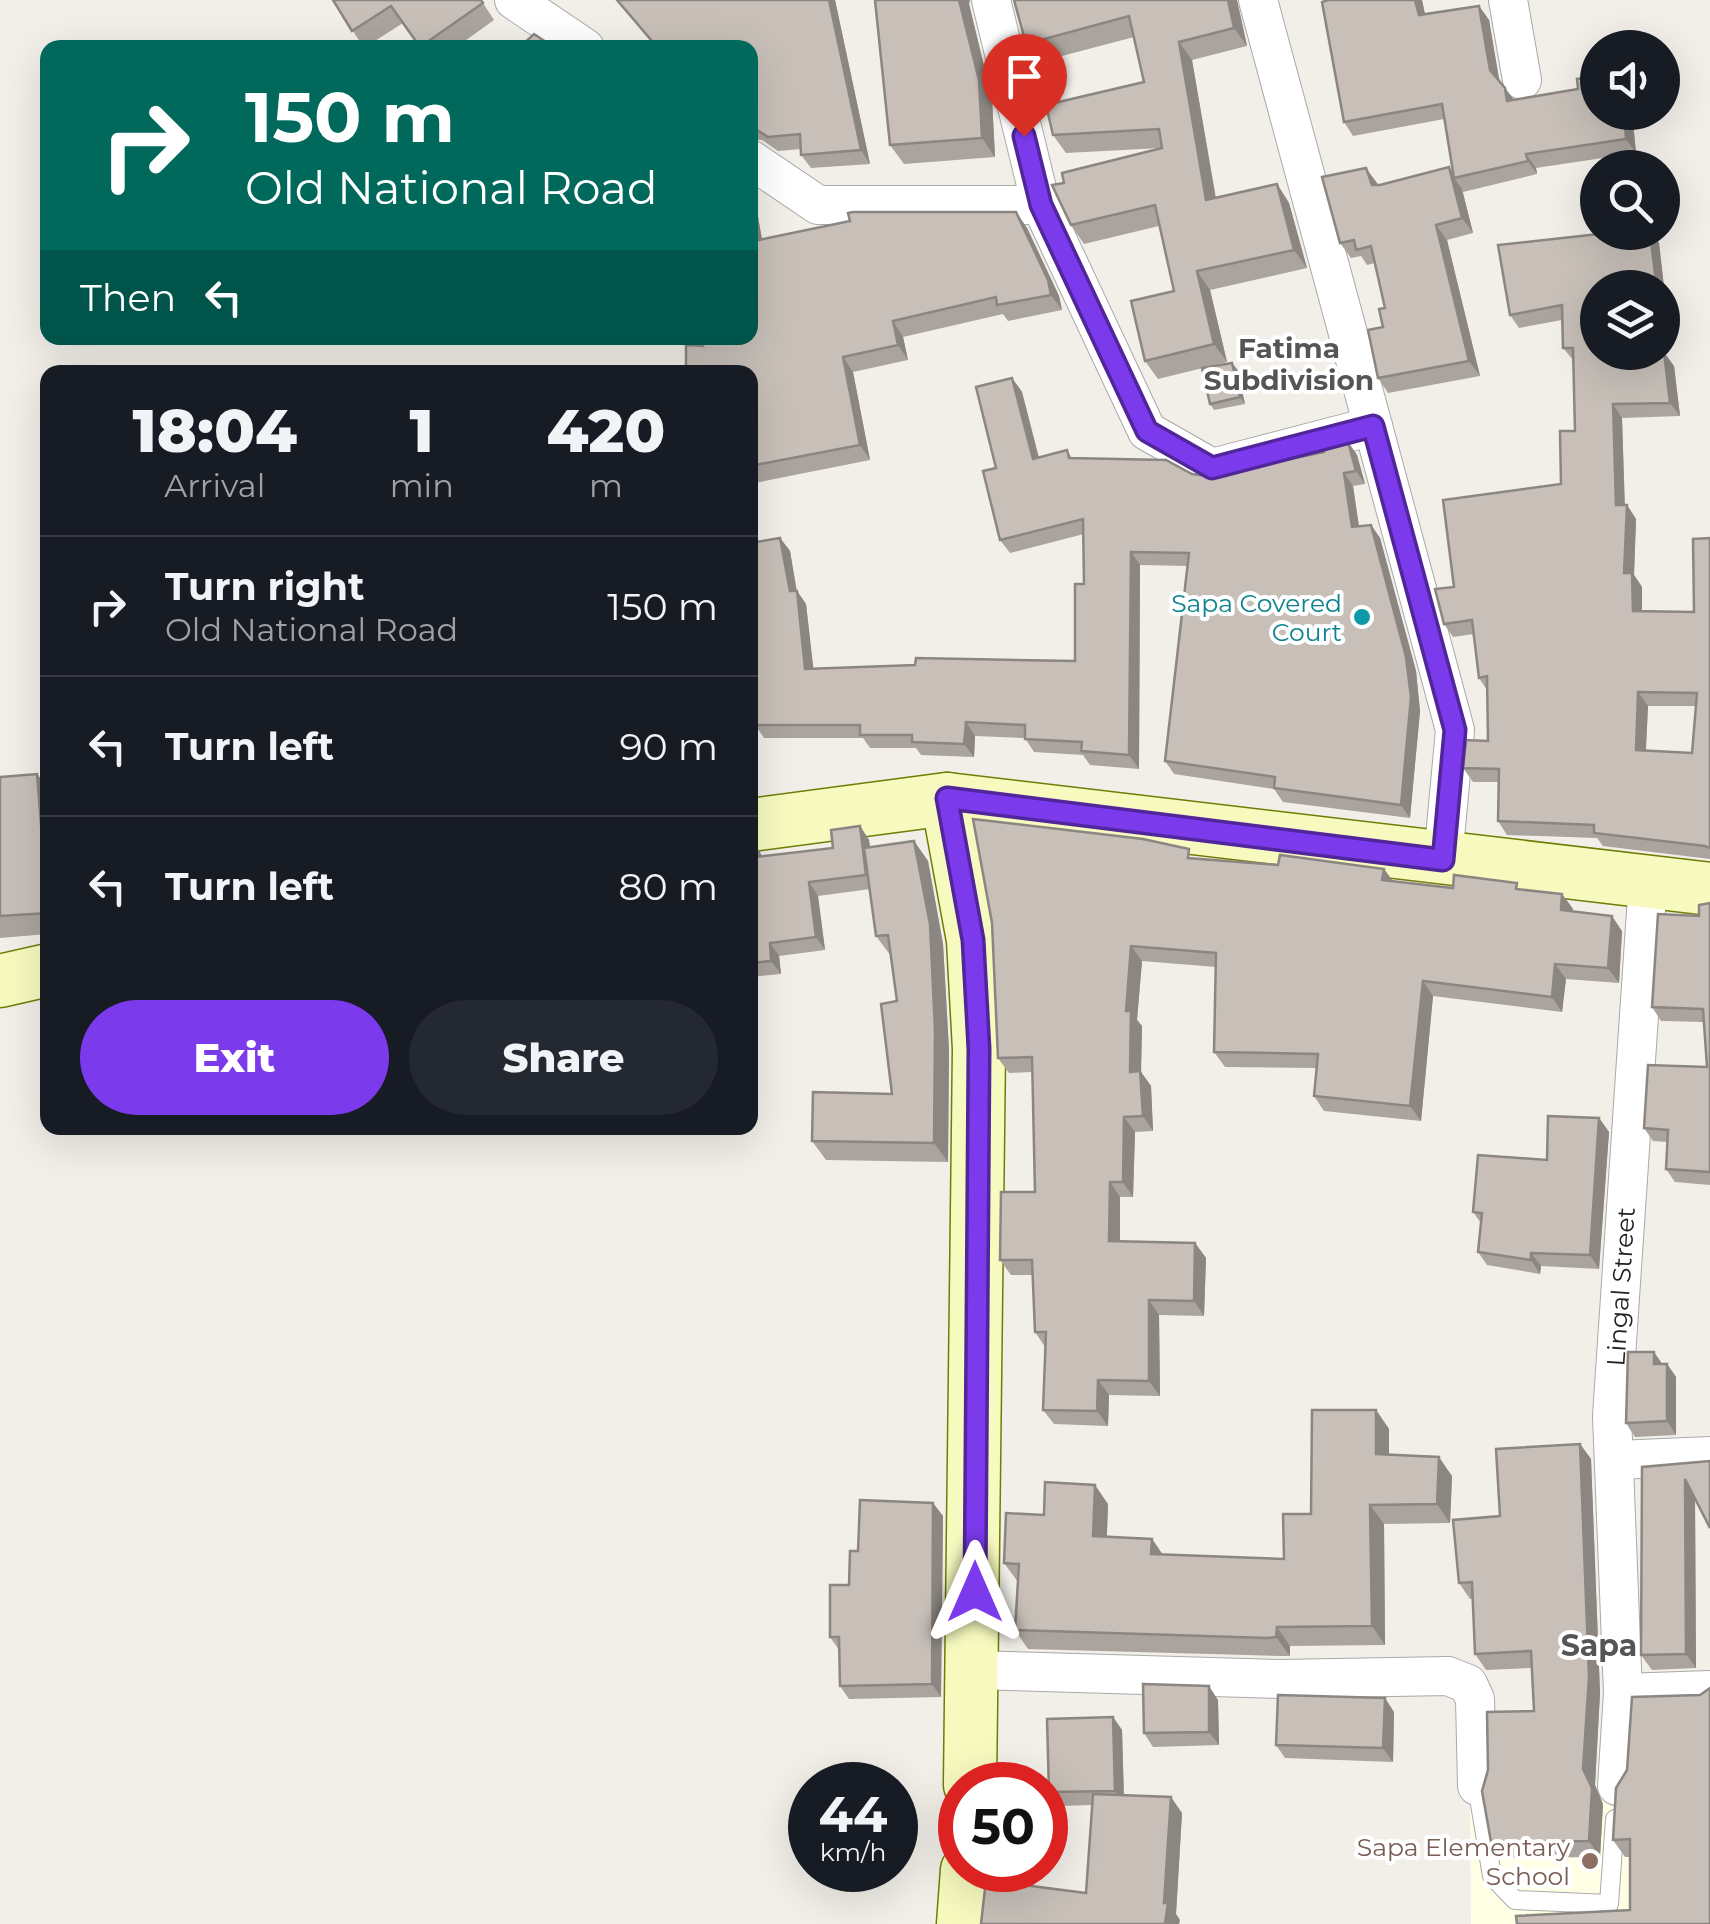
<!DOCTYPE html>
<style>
:root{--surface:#171b24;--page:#242831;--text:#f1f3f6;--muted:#9ea1a6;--line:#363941;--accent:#7c3aed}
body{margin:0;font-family:Montserrat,sans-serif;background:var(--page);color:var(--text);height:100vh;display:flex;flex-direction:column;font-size:38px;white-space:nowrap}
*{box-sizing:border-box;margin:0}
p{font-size:32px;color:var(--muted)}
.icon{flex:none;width:55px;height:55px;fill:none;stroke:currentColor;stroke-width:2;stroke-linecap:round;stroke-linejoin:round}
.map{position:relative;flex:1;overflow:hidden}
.panel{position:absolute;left:40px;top:365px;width:718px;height:770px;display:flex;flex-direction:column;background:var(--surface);border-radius:20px;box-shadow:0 10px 40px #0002}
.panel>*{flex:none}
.guide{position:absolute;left:40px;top:40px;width:718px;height:305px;border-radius:20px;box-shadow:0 10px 40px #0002;background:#00695c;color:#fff;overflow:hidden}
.controls{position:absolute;left:1580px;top:30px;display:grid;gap:20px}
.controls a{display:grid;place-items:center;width:100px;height:100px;border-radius:50%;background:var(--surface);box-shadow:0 10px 40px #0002;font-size:50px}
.speed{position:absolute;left:788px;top:1762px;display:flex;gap:20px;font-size:50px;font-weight:700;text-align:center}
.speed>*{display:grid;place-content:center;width:130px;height:130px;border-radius:50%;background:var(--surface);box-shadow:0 10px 40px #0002;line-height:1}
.speed small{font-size:25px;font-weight:400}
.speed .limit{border:15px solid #d22;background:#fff;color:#111}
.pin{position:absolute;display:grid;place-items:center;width:85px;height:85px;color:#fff;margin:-102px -42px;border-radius:50% 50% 50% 0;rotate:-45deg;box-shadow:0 0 10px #0007}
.pin .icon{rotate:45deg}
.me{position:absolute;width:110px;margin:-55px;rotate:0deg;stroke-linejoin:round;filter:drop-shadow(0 0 8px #0008)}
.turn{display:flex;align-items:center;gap:35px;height:210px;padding:0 40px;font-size:45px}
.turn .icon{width:130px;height:130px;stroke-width:2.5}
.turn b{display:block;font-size:70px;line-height:85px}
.then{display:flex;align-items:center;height:95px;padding:0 40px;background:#0003;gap:20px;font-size:38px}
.eta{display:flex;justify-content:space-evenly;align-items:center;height:170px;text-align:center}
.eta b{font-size:60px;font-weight:800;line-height:70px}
.cta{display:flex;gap:20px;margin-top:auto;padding:20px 40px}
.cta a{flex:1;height:115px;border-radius:60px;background:var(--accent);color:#fff;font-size:40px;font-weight:800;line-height:115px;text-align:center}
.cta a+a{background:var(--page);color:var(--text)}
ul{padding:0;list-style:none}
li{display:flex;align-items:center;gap:30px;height:140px;padding:0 40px;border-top:2px solid var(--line)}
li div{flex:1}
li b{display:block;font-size:38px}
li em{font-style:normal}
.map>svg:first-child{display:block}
.education{fill:#ffffe5}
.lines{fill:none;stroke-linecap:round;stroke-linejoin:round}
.lane-casing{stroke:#a9a9a9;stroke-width:20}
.street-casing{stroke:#a9a9a9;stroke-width:40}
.secondary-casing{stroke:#707d05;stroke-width:55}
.lane{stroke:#fff;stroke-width:18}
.street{stroke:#fff;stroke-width:38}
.secondary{stroke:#f7fabf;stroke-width:52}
.wall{fill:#aba49e;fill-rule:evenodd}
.shaded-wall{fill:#8b8681}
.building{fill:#c7bfb8;stroke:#8b8681;stroke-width:2.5;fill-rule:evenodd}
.route-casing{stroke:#51269a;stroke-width:25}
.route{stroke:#7c3aed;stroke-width:18}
.culture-dot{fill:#0f9aa8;stroke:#fff;stroke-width:4}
.education-dot{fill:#8d6e63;stroke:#fff;stroke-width:4}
.labels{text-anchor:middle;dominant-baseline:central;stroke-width:8;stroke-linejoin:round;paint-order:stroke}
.culture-label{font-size:25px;fill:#0d838f;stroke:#fff;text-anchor:end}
.street-label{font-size:25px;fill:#222;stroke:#fff}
.education-label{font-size:25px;fill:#785e54;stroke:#fff;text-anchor:end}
.neighbourhood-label{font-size:28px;font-weight:bold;fill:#555;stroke:#fff}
.quarter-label{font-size:30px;font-weight:bold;fill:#555;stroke:#fff}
</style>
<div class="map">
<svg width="1710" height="1924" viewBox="0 0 1710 1924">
<rect width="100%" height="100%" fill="#f2efe9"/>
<path class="education" d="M1710,1788v136h-239l-1,-127z"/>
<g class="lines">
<g class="lane-casing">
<path id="lane" d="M1477,1786l15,90 23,24 94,4 6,-85"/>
</g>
<g class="street-casing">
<g id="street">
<path d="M514,0l71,48"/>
<path d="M991,0l50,205 106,226 65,37 161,-42"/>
<path d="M1258,0l197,730 -12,129"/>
<path d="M1508,0l14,80"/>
<path d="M750,159l68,46h223"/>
<path d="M1617,1460l93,-4"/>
<path d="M974,1670l306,9 168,-3 20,8 7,15 2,87"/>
<path d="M1623,1693l87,-3"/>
<path id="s1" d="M1617,1786l6,-93 -11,-277 36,-534"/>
</g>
</g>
<g class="secondary-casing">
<g id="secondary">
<path d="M947,799l26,141 6,109 -9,736"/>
<path d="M750,825l197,-26 763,90"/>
<path d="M0,981l48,-11"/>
<path d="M963,1924l4,-54"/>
</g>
</g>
<use href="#lane" class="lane"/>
<use href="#street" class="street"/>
<use href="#secondary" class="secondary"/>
</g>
<g class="wall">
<path d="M333,0h148l13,20 -39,28h-35l-17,-25 -39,25z"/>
<path d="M617,0h218l35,164 -59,4 -10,-13v-6l-23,2 -16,-11 -12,-1v-91h-94z"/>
<path d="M1014,0h223l10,46 -55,14 24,138 61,-14 12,19 18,65 -97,22 17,72 -69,17 -13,-18 29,-70 -15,-65 -75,18 -13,-19 -7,-42 97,-35 -95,5 -13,-18 91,-53 -10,-45 -95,25 -13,-18z"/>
<path d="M1328,0h94l3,14 54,-8 10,14 10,61 15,19 118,12 4,41 -100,15 1,6 -74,18 -1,-3 11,44 -26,7 33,136 -92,17 -10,-15 7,-70 -10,-45 -8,2 -6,-9 -10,2 -11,-15 37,-60 1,2 75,-13 -9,-53 -91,17 -9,-14z"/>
<path d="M969,4l23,95 3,58 -91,7 -14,-19z"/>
<path d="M755,199l7,41 254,-28 11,16 32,68 3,14 -54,11 -5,-7 -100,23 5,23 -55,12 17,88 -120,24v-112l-47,-26z"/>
<path d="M1617,232h35l7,11 6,53h-3v-8h-64v64l76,14 6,50 -58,2 3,87h2l9,14 -2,56 8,12v24l52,1 16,-74v321l-107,-13 -6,-8 -90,-3 -9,-14 1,-39h-26l-10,-14 25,-27 -1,-51 -8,-12 -5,-44 -21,3 -9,-13 10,-37 107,-103 14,-53 -1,-70 -11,-13 -1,-28 -43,8 -9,-13zM1648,706h48l-4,47 -46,-2z"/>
<path d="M1237,369l8,35 -31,6 -4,-6z"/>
<path d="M1012,378l10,14 17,65 28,-7 5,8 136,18 116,-24 24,-10 9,13 8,29 -12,2 6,40 12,-1 9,13 36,133 4,40 -10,107 -127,-16 -9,-13 -100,-15 -9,-13 23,-195 -48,-1 -1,204 -49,-4 -7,-10 -49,-3 -9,-14 -50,-2 -1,21 -53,-2 -5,-7h-46l-7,-10h-99l-9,-13 3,37 -8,1v-49l4,6 26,-182 10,13 7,40 9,13 7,65 262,-8 9,-77v-50l-74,19 -10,-13 -4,-72z"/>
<path d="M37,774l11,15v145l-48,4v-161z"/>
<path d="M860,826l9,14 1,7 44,-6 14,20 15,83 6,106 -1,112 -122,-2 -14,-19 80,-47 5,-93 -6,-45 -15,-20 -6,-47 -52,7 7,54 -46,6 2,18 -31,3v-137h2l10,16 71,-8z"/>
<path d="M1196,859l82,6 106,4 9,13 60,6 69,2 40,4 11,15 -1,2 50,20 -3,52 -53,-4 -4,33 -129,-16 -12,125 -97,-10 -10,-15 2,-28 -91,-1 -11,-15 2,-85 -74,-6 -5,59 5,6 -1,46 10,14 2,45 -18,1 -2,65h-13v44l75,2 11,15 -2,58 -45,-1 1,81 -51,-1 -1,31 -54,-2 -11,-14 2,-63 -10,-15 -2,-57h-22l-11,-15 35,-68 -3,-120 -23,1 -11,-15z"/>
<path d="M1710,903v282l-35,-3 -9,-13 2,-27 -15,-1 -9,-13 63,-61 -3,-45 -43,-1 -9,-14 47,-91z"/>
<path d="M1599,1118l10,14 -10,137 -58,-3 -1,8 -53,-9 -9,-13 3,-29 -8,-11 74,-52z"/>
<path d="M1667,1364l9,13v58l-41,2 -9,-14z"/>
<path d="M1376,1410l13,19v26l63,21 -2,47 -66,1 1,121 -95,1v10h-10l-252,-7 -13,-19 3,-48 -14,-19 40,-48 64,-11 -1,32 45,3 11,16 121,4z"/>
<path d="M1580,1444l11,15 9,234 -5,92 8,19 -3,53 -98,1 -11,-16 -3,-72 46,-59 -2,-43 -46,2 -11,-16 -2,-55h-3l-11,-16 41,-67z"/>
<path d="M1642,1467l53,32 1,169 -44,2 -11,-15z"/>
<path d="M933,1503l10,13 -2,181 -92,2 -9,-13 -1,-36 -9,-13 19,-52 9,-34z"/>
<path d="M1700,1695l-70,215v-53h-5l-12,-17z"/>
<path d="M1218,1700l1,45 -66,2 -9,-14z"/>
<path d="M1394,1712l-1,50 -108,-4 -9,-13z"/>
<path d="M1113,1717l9,13 2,65 58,18 -6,101 4,6 -88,-115 -33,1 -10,-14z"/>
</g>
<g class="shaded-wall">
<path d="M829,0h6l35,164 -9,-14z"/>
<path d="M959,0h11l-1,4 23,95 3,58 -13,-19z"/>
<path d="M1228,0h9l10,46 -13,-18z"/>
<path d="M1415,0h7l6,29 -9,-14z"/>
<path d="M1479,6l10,14 11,64 -10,-14z"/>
<path d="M1179,42l13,18 27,158 -13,-18z"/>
<path d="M1505,88l10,13h-8z"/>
<path d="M1624,112h8l4,41 -10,-14z"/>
<path d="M1526,154l10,14 1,6 -9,-13z"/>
<path d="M1449,167l7,10 -2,1 8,11 11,44 -11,-15z"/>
<path d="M1366,168l11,15 6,17 -11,-15z"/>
<path d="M1277,184l12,19 18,65 -13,-18z"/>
<path d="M750,192l5,7 10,58 -11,-16 -4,-23z"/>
<path d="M1016,212l11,16 32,68 3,14 -11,-15z"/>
<path d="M1436,225l11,15 33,136 -11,-15z"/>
<path d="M1650,232h2l7,11 6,53 -3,-4v-4h-3l-3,-6z"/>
<path d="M1197,271l13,19 17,72 -13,-18z"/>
<path d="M893,321l10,16 5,23 -10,-15z"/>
<path d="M1664,352l10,14 6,50 -10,-13z"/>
<path d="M843,357l10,15 17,88 -10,-15z"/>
<path d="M1232,363l5,6 8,35 -5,-7z"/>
<path d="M1012,378l10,14 20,80 -9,-13z"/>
<path d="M1613,404l9,14 3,100 -9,-13z"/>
<path d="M1348,442l9,13 8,29 -9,-13z"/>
<path d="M1344,473l9,13 8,55 -9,-14z"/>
<path d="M1627,505l9,14 -2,56 8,12v38l-9,-14 -9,-38z"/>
<path d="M1371,525l9,13 36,133 4,40 -10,107 -9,-13z"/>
<path d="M780,538l10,13 7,43v-3l9,13 9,78 -10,-13z"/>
<path d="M1131,552l9,13 -1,204 -10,-14z"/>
<path d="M1638,692l10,14 -3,58 -9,-14z"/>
<path d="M750,714l4,7 4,41 -8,-11z"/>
<path d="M966,722l9,14 -1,21 -10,-13z"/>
<path d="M37,774l11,15v107z"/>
<path d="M860,826l9,14 6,48 -9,-13z"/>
<path d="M752,840l9,14 3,16 -9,-13z"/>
<path d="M914,841l14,20 15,83 6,106 -1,112 -14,-19z"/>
<path d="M1384,869l11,15 -13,-4z"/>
<path d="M809,882l9,14 7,54 -9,-13z"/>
<path d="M1562,894l11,15 -2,16 -10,-15z"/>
<path d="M1612,916l10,15 -3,52 -11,-15z"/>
<path d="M770,943l9,13 2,18 -10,-13z"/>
<path d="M1131,946l11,15 -5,59 5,6 -1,46 10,14 2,45 -10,-15 -13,-44 -4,-61z"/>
<path d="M1555,964l11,15 -4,33 -10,-15z"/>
<path d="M1423,981l10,15 -12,125 -11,-15z"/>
<path d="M1124,1117l11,15 -2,65 -10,-15z"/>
<path d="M1599,1118l10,14 -10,137 -9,-14z"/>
<path d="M1110,1182l10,15v59l-11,-15z"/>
<path d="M1195,1243l11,15 -2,58 -10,-15z"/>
<path d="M1531,1253l10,13 -1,8 -9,-14z"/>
<path d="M1149,1300l10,15 1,81 -11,-15z"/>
<path d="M1654,1352l9,13 -9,-1z"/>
<path d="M1667,1364l9,13v58l-9,-14z"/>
<path d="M1098,1380l11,15 -1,31 -11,-15z"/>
<path d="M1376,1410l13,19v44l-13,-19z"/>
<path d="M1580,1444l11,15 9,234 -5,92 8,19 -3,53 -11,-16 -6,-72z"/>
<path d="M1439,1457l13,19 -2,47 -13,-19z"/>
<path d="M1685,1479l10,14 1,175 -10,-14z"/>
<path d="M1095,1485l13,19 -2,51 -13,-19z"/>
<path d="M933,1503l10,13 -2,181 -9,-13z"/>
<path d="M1370,1505l14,19 1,121 -13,-19z"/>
<path d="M1152,1539l13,19 -14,-4z"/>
<path d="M1277,1627l13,19v10l-14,-19z"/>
<path d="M1209,1686l9,14 1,45 -10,-13z"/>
<path d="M1385,1698l9,14 -1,50 -10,-14z"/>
<path d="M1113,1717l9,13 2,74 -9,-13z"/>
<path d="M1171,1797l11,16 -6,101 4,6 -1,4h-14l-1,-21z"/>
</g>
<g class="building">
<path d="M333,0h148l2,3 -63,44 -29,-41 -39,25z"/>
<path d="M617,0h212l32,150 -60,5 -1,-21 -32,3 -18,-11v-78h-92z"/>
<path d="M875,0h84l20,80 3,58 -92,7z"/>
<path d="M1014,0h214l6,28 -55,14 27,158 71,-16 17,66 -97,21 17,73 -69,17 -14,-60 43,-10 -19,-86 -84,20 -19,-40 12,-2 -2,-10 100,-25 -3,-19 -106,6 -7,-30 98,-23 -15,-66 -103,28z"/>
<path d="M1328,0h87l4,15 60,-9 11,64 15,18 2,13 71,-12 -1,-10 21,-2v35h26l2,27 -100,15 2,7 -74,17 -12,-74 -98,18 -22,-120z"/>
<path d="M534,34l21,14h-36z"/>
<path d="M1449,167l13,51 -26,7 33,136 -91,17 -10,-48 15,-3 -4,-18 6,-1 -14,-62 -15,4 -2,-10 -14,3 -18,-66 44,-9 6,17h8z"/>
<path d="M853,212h163l32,68 3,15 -54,10 -1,-8 -103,24 5,24 -55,12 17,88 -110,21v-94h-64v-27l17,1 -1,-8h48v-120l4,23 96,-20 -2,-8z"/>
<path d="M1617,232h33l6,50 -13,2v4h-45v64h66l6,51 -57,1 3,101h11l-3,68h8l1,38 61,1 -1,-73 17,-1v310l-5,-2 -111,-13v-8l-96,-4 1,-52 -36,-1 3,-28 22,1 -1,-65 -8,2 -7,-58 -28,4 -9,-35 19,-2 -11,-87 118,-16 -1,-53h15l-2,-83h-10l-1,-43 -52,10 -12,-70zM1638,692l59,1 -5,60 -56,-3z"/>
<path d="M1232,363l8,34 -30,7 -8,-36z"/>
<path d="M1012,378l21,81 34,-9 2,8 97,2 26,14 16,2 116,-24 -1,-5 25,-5 8,29 -12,2 8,54 19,-2 35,132 5,40 -10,108 -127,-17 1,-11 -110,-16 24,-208 -58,-1 -2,203 -48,-4 1,-9 -57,-3v-14l-59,-3 -2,22 -52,-2v-7h-52v-10h-105l-5,-41v-141l30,-5 10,53h7l8,78 110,-4 1,-7 159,3v-77h9l-1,-65 -83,21 -17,-69 13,-3 -20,-81z"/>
<path d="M37,774l11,139 -48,3v-139z"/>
<path d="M973,819l170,20 46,10 -1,9 90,7 2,-10 104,14 -2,11 71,8 1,-13 63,8 -1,6 46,5 -1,16 51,6 -4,52 -53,-4 -3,33 -129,-16 -13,125 -96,-10 4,-42 -104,-2 2,-99 -85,-7 -5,65h5l-1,61 10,-1 3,45 -19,1 -1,65h-13l-1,59 86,2 -1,58 -45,-1v81l-51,-1 -1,31 -54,-1 3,-78h-11l-3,-72h-32l1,-68h34l-3,-135 -34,1 -6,-135z"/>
<path d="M860,826l6,49 -57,7 7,55 -46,6 1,18 -21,2v-123h2l3,17 78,-9 -2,-18z"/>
<path d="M914,841l16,83 5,106 -1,113 -122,-2 1,-49 79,2 -11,-90 16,-3 -9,-66 -12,1 -12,-88z"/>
<path d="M1710,903v269l-44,-3 2,-39 -24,-2 4,-63 59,2 -4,-58 -51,-2 6,-93 41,2v-11z"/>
<path d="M1548,1116l51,2 -9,137 -59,-2v7l-53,-8 4,-39 -9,-1 5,-57 69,5z"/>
<path d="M1628,1352h26v12h13v57l-41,2z"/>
<path d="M1312,1410h64v44l63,3 -2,47 -67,1 2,121 -95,1 -1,10 -9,1 -252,-8 4,-66 -15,-1 2,-50 38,2 1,-33 50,3 -2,51 59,3 -1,15 133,5 -1,-45h28z"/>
<path d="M1580,1444l9,233 -6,92 9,19 -3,53 -98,1 -9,-51 6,-21 -1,-58 47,-1 -3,-60 -56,3 -3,-72 -13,1 -6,-63 47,-4 -4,-67z"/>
<path d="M1710,1461v67l-25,-49 1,175 -45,1 1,-188z"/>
<path d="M860,1500l73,3 -1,181 -92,2 -1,-49h-9v-52h19l1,-34h8z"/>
<path d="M1143,1684l66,2v46l-65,1z"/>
<path d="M1710,1688v236h-193l-1,-8 114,-6v-71l-17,1 3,-52 11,-18 5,-73 68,-2z"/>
<path d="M1278,1695l107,3 -2,50 -107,-3z"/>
<path d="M1113,1717l2,74 -66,1 -2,-73z"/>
<path d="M1093,1794l78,3 -7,106h4l-3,21h-184l5,-44 100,13z"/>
</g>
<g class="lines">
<g class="route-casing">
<path id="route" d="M975,1592l4,-543 -6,-109 -26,-142 496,62 12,-130 -82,-304 -161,42 -65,-37 -106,-226 -17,-69"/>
</g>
<use href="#route" class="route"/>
</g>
<circle class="culture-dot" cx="1362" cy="617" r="10"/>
<circle class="education-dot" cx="1590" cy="1861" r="10"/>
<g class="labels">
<g class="culture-label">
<text x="1342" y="603">Sapa Covered<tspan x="1342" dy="29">Court</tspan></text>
</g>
<g class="street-label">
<text stroke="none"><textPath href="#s1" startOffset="500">Lingal Street</textPath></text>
</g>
<g class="education-label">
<text x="1570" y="1847">Sapa Elementary<tspan x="1570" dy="29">School</tspan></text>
</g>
<g class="neighbourhood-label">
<text x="1289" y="348">Fatima<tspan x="1289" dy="32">Subdivision</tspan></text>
</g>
<g class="quarter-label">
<text x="1599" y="1645">Sapa</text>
</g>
</g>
</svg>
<div class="controls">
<a><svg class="icon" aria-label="sound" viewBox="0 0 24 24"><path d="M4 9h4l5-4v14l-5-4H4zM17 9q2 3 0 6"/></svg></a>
<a><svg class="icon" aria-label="search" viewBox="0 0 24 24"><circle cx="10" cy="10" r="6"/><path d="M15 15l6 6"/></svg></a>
<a><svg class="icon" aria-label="layers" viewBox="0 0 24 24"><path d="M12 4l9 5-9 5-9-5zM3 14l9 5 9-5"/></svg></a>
</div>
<div class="speed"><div>44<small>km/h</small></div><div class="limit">50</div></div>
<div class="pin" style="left:1024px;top:136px;background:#d93025"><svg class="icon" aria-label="arrive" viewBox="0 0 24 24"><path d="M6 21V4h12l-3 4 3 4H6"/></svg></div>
<svg class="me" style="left:975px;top:1592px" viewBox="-20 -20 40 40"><path d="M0-17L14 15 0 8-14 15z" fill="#7c3aed" stroke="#fff" stroke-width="4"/></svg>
<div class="guide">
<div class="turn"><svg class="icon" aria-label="right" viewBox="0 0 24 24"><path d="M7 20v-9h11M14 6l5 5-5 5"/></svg><div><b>150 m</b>Old National Road</div></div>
<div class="then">Then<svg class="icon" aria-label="left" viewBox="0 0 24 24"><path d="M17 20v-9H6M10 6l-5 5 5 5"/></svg></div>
</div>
<section class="panel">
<div class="eta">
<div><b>18:04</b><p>Arrival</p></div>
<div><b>1</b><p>min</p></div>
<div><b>420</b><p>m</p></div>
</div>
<ul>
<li><svg class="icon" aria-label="right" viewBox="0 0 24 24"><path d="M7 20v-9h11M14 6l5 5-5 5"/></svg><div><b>Turn right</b><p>Old National Road</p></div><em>150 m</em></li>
<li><svg class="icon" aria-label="left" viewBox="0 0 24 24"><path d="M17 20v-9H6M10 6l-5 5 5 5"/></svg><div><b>Turn left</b></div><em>90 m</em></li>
<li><svg class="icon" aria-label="left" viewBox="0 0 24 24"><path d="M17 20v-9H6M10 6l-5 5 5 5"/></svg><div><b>Turn left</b></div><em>80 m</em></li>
</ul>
<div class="cta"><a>Exit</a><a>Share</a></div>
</section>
</div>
